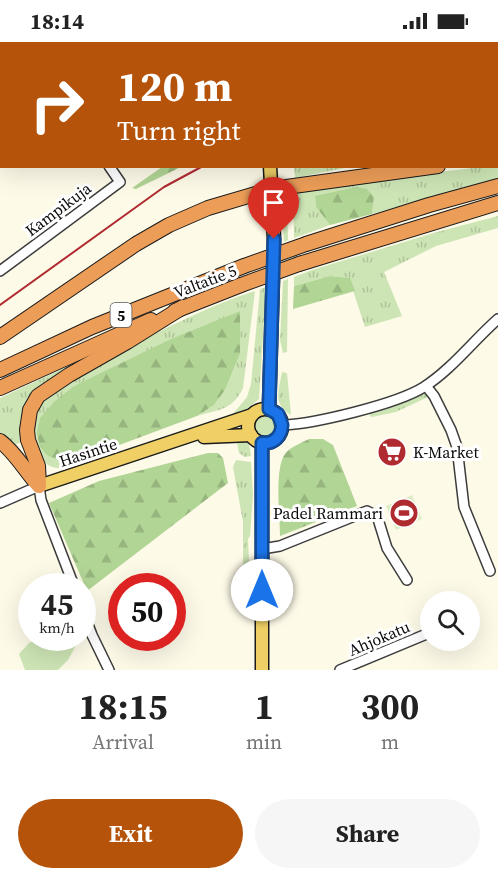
<!DOCTYPE html>
<style>
:root{--surface:#fff;--page:#f6f6f6;--text:#222;--muted:#767676;--accent:#b45309}
body{margin:0;font-family:"Source Serif 4",serif;background:var(--page);color:var(--text);height:100vh;display:flex;flex-direction:column;font-size:22px;white-space:nowrap}
*{box-sizing:border-box;margin:0}
p{font-size:20px;color:var(--muted)}
.icon{flex:none;width:33px;height:33px;fill:none;stroke:currentColor;stroke-width:2;stroke-linecap:round;stroke-linejoin:round}
.map{position:relative;height:628px;overflow:hidden}
.drawer{display:flex;flex-direction:column;background:var(--surface);flex:1}
.drawer>*{flex:none}
.top-card{position:absolute;left:0px;top:0px;width:498px;height:126px;box-shadow:0 6px 24px #0002;background:#b45309;color:#fff;overflow:hidden}
.controls{position:absolute;left:420px;top:549px;display:grid;gap:12px}
.controls a{display:grid;place-items:center;width:60px;height:60px;border-radius:50%;background:var(--surface);box-shadow:0 6px 24px #0002;font-size:30px}
.speed{position:absolute;left:18px;top:531px;display:flex;gap:12px;font-size:30px;font-weight:700;text-align:center}
.speed>*{display:grid;place-content:center;width:78px;height:78px;border-radius:50%;background:var(--surface);box-shadow:0 6px 24px #0002;line-height:1}
.speed small{font-size:15px;font-weight:400}
.speed .limit{border:9px solid #d22;background:#fff;color:#111}
.pin{position:absolute;display:grid;place-items:center;width:51px;height:51px;color:#fff;margin:-62px -26px;border-radius:50% 50% 50% 0;rotate:-45deg;box-shadow:0 0 6px #0007}
.pin .icon{rotate:45deg}
.me{position:absolute;width:66px;margin:-33px;rotate:0deg;stroke-linejoin:round;filter:drop-shadow(0 0 4px #0008)}
.turn{display:flex;align-items:center;gap:21px;height:126px;padding:0 18px;font-size:27px}
.turn .icon{width:78px;height:78px;stroke-width:2.5}
.turn b{display:block;font-size:42px;line-height:51px}
.eta{display:flex;justify-content:space-evenly;align-items:center;height:102px;text-align:center}
.eta b{font-size:36px;font-weight:700;line-height:42px}
.action{display:flex;gap:12px;margin-top:auto;padding:12px 18px}
.action a{flex:1;height:69px;border-radius:36px;background:var(--accent);color:#fff;font-size:24px;font-weight:700;line-height:69px;text-align:center}
.action a+a{background:var(--page);color:var(--text)}
.status{display:flex;justify-content:space-between;align-items:center;height:42px;padding:0 30px;background:var(--surface);direction:ltr}
.status svg{height:16px;fill:currentColor}
.map>svg:first-child{display:block}
.grass{fill:url(#grass-tufts)}
.forest{fill:url(#forest-firs)}
.park{fill:#cde5b5}
.pitch{fill:#dfedc6}
.lines{fill:none;stroke-linecap:round;stroke-linejoin:round}
.minor-casing{stroke:#3d3d3d;stroke-width:12}
.major-casing{stroke:#1b1b1b;stroke-width:15}
.highway-casing{stroke:#1b1b1b;stroke-width:16}
.minor{stroke:#fff;stroke-width:9}
.major{stroke:#f0d065;stroke-width:12}
.highway{stroke:#ec9d58;stroke-width:14}
.rail{stroke:#b02b30;stroke-width:2}
.highway-bridge-casing{stroke:#1b1b1b;stroke-width:16;stroke-linecap:butt}
.highway-bridge{stroke:#ec9d58;stroke-width:14}
.route-casing{stroke:#114b97;stroke-width:15}
.route{stroke:#1a73e8;stroke-width:10}
.labels{text-anchor:middle;dominant-baseline:central;stroke-width:6;stroke-linejoin:round;paint-order:stroke}
.shield{fill:#fff;stroke:#545454;stroke-width:1.5}
.shield-label{font-size:15px;font-weight:bold;fill:#0a0a0a}
.street-label{font-size:16px;fill:#0a0a0a;stroke:#fff}
.poi-label{font-size:16px;fill:#0a0a0a;stroke:#fff;text-anchor:start}
</style>
<div class="status"><b>18:14</b><svg viewBox="0 0 49 12"><path d="M0 12V9h3v3zM5 12V6h3v6zM10 12V3h3v9zM15 12V0h3v12zM26 1h20v11H26zM47 4h2v5h-2z"/></svg></div>
<div class="map">
<svg width="498" height="628" viewBox="0 0 498 628">
<defs>
<pattern id="grass-tufts" width="24" height="20" patternUnits="userSpaceOnUse" patternTransform="scale(1.5)"><rect width="24" height="20" fill="#cde5b5"/><path d="M3 7l-1-3M5 7V3M7 7l1-3M15 17l-1-3M17 17v-4M19 17l1-3" fill="none" stroke="#afc39a"/></pattern>
<pattern id="forest-firs" width="22" height="20" patternUnits="userSpaceOnUse" patternTransform="scale(1.5)"><rect width="22" height="20" fill="#b1d595"/><path d="M5 1l3.5 6h-7zM16 11l3.5 6h-7z" fill="#97b67f"/></pattern>
</defs>
<rect width="100%" height="100%" fill="#fefae8"/>
<g class="grass">
<path d="M274,0h178l1,1h-179z"/>
<path d="M498,123v13l-126,36 2,-17 -59,-1 1,11 14,18 -36,13 -1,-45 53,-10z"/>
<path d="M294,125v-1l55,1 -54,11z"/>
<path d="M287,152l1,46 -4,2 -2,-43 1,-3z"/>
<path d="M498,174v12l-62,18 -52,26 18,44 -37,11 -16,-49 -19,-2 -36,10v-9l18,-7 125,-38z"/>
<path d="M288,237l-1,73 -4,1 -3,-13 3,-59z"/>
<path d="M266,245l-7,112 -14,12 -13,4 15,-18 4,-13 9,-95z"/>
<path d="M255,249l-12,97c-11,23 -24,21 -46,28l17,-11 11,-15 15,-36v-43l-166,75 -6,77 32,-7c-13,5 -34,15 -48,11 -20,-7 -25,-50 -13,-65 5,-7 16,-12 22,-16 22,-15 45,-27 68,-39 41,-21 82,-42 126,-56z"/>
<path d="M92,313c-35,20 -80,37 -69,86l-8,4 -15,-11v-36z"/>
<path d="M282,330l5,1 4,42c-19,-11 -12,-25 -9,-43z"/>
<path d="M421,352h6l1,3 -32,15 -24,5 -2,-1v-4l29,-8z"/>
<circle cx="264" cy="383" r="12"/>
<path d="M236,396c12,1 14,6 15,18l-6,1 -6,-4z"/>
<path d="M236,418l15,2 2,33 -3,41 -2,3 1,23 -6,22v-62l-10,-55z"/>
</g>
<g class="forest">
<path d="M162,125h19l-45,22 -4,-1z"/>
<path d="M357,145l10,2 7,8 -2,17 -42,11 -14,-18 -1,-11z"/>
<path d="M330,234l20,2 5,13 -62,18 1,-23z"/>
<path d="M240,269v43l-15,36 -11,15 -17,11 -83,31 -14,9 -32,7 -20,-7 -8,-9 -3,-14 3,-15 14,-16 20,-16 97,-47z"/>
<path d="M309,397h14l10,6 24,61 -77,30c0,-19 -6,-67 5,-82 5,-7 16,-11 24,-15z"/>
<path d="M208,411h10l5,5 5,25 -141,108 -38,-88 50,-22z"/>
</g>
<path class="park" d="M41,596h39l-12,22 -10,10h-33l-6,-16 10,-11z"/>
<path class="pitch" d="M412,453l10,24 -26,11 -10,-24z"/>
<g class="lines">
<g class="minor-casing">
<g id="minor">
<path d="M25,0l1,2"/>
<path d="M9,2l3,-2"/>
<path d="M0,8l2,-1"/>
<path d="M0,229l120,-89 -11,-16"/>
<path d="M426,344l8,10 17,34 6,17 7,60 26,64"/>
<path d="M283,383c31,-1 114,-21 141,-38 28,-18 49,-46 74,-68"/>
<path d="M0,461l39,-17 2,14 33,86"/>
<path d="M262,507l18,-3 87,-35 8,4 3,4 9,29 20,32"/>
<path d="M82,567l10,26 17,35"/>
<path d="M340,628l89,-37"/>
</g>
</g>
<g class="major-casing">
<g id="major">
<path d="M254,0v2"/>
<circle cx="265" cy="384" r="17"/>
<path d="M269,367l5,-170 -4,-73"/>
<path d="M204,395l47,-2"/>
<path d="M262,401v227"/>
<path d="M39,444l213,-71"/>
</g>
</g>
<g class="highway-casing">
<g id="highway">
<path d="M496,118h2"/>
<path d="M306,202l123,-39 69,-19"/>
<path d="M299,222l199,-61"/>
<path d="M175,269l66,-26"/>
<path d="M0,295l136,-93 33,-19 39,-17 64,-19 166,-23"/>
<path d="M0,328l92,-43 152,-61"/>
<path d="M0,346l151,-68"/>
<path d="M0,399c16,12 25,30 39,45"/>
<path d="M39,444l-1,-20 -10,-26 -1,-10 3,-20 8,-14 31,-21 58,-33 56,-35"/>
</g>
</g>
<use href="#minor" class="minor"/>
<use href="#major" class="major"/>
<use href="#highway" class="highway"/>
<g class="rail">
<path d="M496,67h2"/>
<path d="M0,263l164,-118 39,-21"/>
</g>
<g class="highway-bridge-casing">
<g id="highway-bridge">
<path d="M244,224l62,-22"/>
<path d="M241,243l58,-21"/>
</g>
</g>
<use href="#highway-bridge" class="highway-bridge"/>
</g>
<g class="lines">
<g class="route-casing">
<path id="route" d="M262,548v-147c12,1 19,-6 20,-18l-4,-11 -9,-5 5,-170"/>
</g>
<use href="#route" class="route"/>
</g>
<defs>
<g id="supermarket-disc" transform="scale(1.5)"><circle r="9.5" fill="#b02b30" stroke="#fff"/><path d="M-6-5.5h2.5l.6 2H6L4.5 2H-2.5L-4.4-4H-6ZM-1.5 3.2a1.3 1.3 0 1 0 .1 0ZM3 3.2a1.3 1.3 0 1 0 .1 0Z" fill="#fff"/></g>
<g id="stadium-disc" transform="scale(1.5)"><circle r="9.5" fill="#b02b30" stroke="#fff"/><path d="M0-5a6.5 5 0 1 0 0 10a6.5 5 0 1 0 0-10ZM-3.5-1.8h7v3.6h-7Z" fill="#fff"/></g>
</defs>
<g fill-rule="evenodd">
<use href="#supermarket-disc" x="392" y="410"/>
<use href="#stadium-disc" x="404" y="471"/>
</g>
<g class="labels">
<rect class="shield" x="110.5" y="261" width="21" height="24" rx="4.5"/>
<g class="shield-label">
<text x="121" y="273">5</text>
</g>
<g class="street-label">
<text transform="translate(58 167) rotate(-37)">Kampikuja</text>
<text transform="translate(205 239) rotate(-21)">Valtatie 5</text>
<text transform="translate(88 410) rotate(-18)">Hasintie</text>
<text transform="translate(379 596) rotate(-23)">Ahjokatu</text>
</g>
<g class="poi-label">
<text x="413" y="410">K-Market</text>
<text x="383" y="471" text-anchor="end">Padel Rammari</text>
</g>
</g>
</svg>
<div class="controls">
<a><svg class="icon" aria-label="search" viewBox="0 0 24 24"><circle cx="10" cy="10" r="6"/><path d="M15 15l6 6"/></svg></a>
</div>
<div class="speed"><div>45<small>km/h</small></div><div class="limit">50</div></div>
<div class="pin" style="left:274px;top:197px;background:#d93025"><svg class="icon" aria-label="arrive" viewBox="0 0 24 24"><path d="M6 21V4h12l-3 4 3 4H6"/></svg></div>
<svg class="me" style="left:262px;top:548px" viewBox="-20 -20 40 40"><circle r="19" fill="#fff"/><path d="M0-13L10 11 0 6-10 11z" fill="#1a73e8"/></svg>
<div class="top-card">
<div class="turn"><svg class="icon" aria-label="right" viewBox="0 0 24 24"><path d="M7 20v-9h11M14 6l5 5-5 5"/></svg><div><b>120 m</b>Turn right</div></div>
</div>
</div>
<section class="drawer">
<div class="eta">
<div><b>18:15</b><p>Arrival</p></div>
<div><b>1</b><p>min</p></div>
<div><b>300</b><p>m</p></div>
</div>
<div class="action"><a>Exit</a><a>Share</a></div>
</section>
